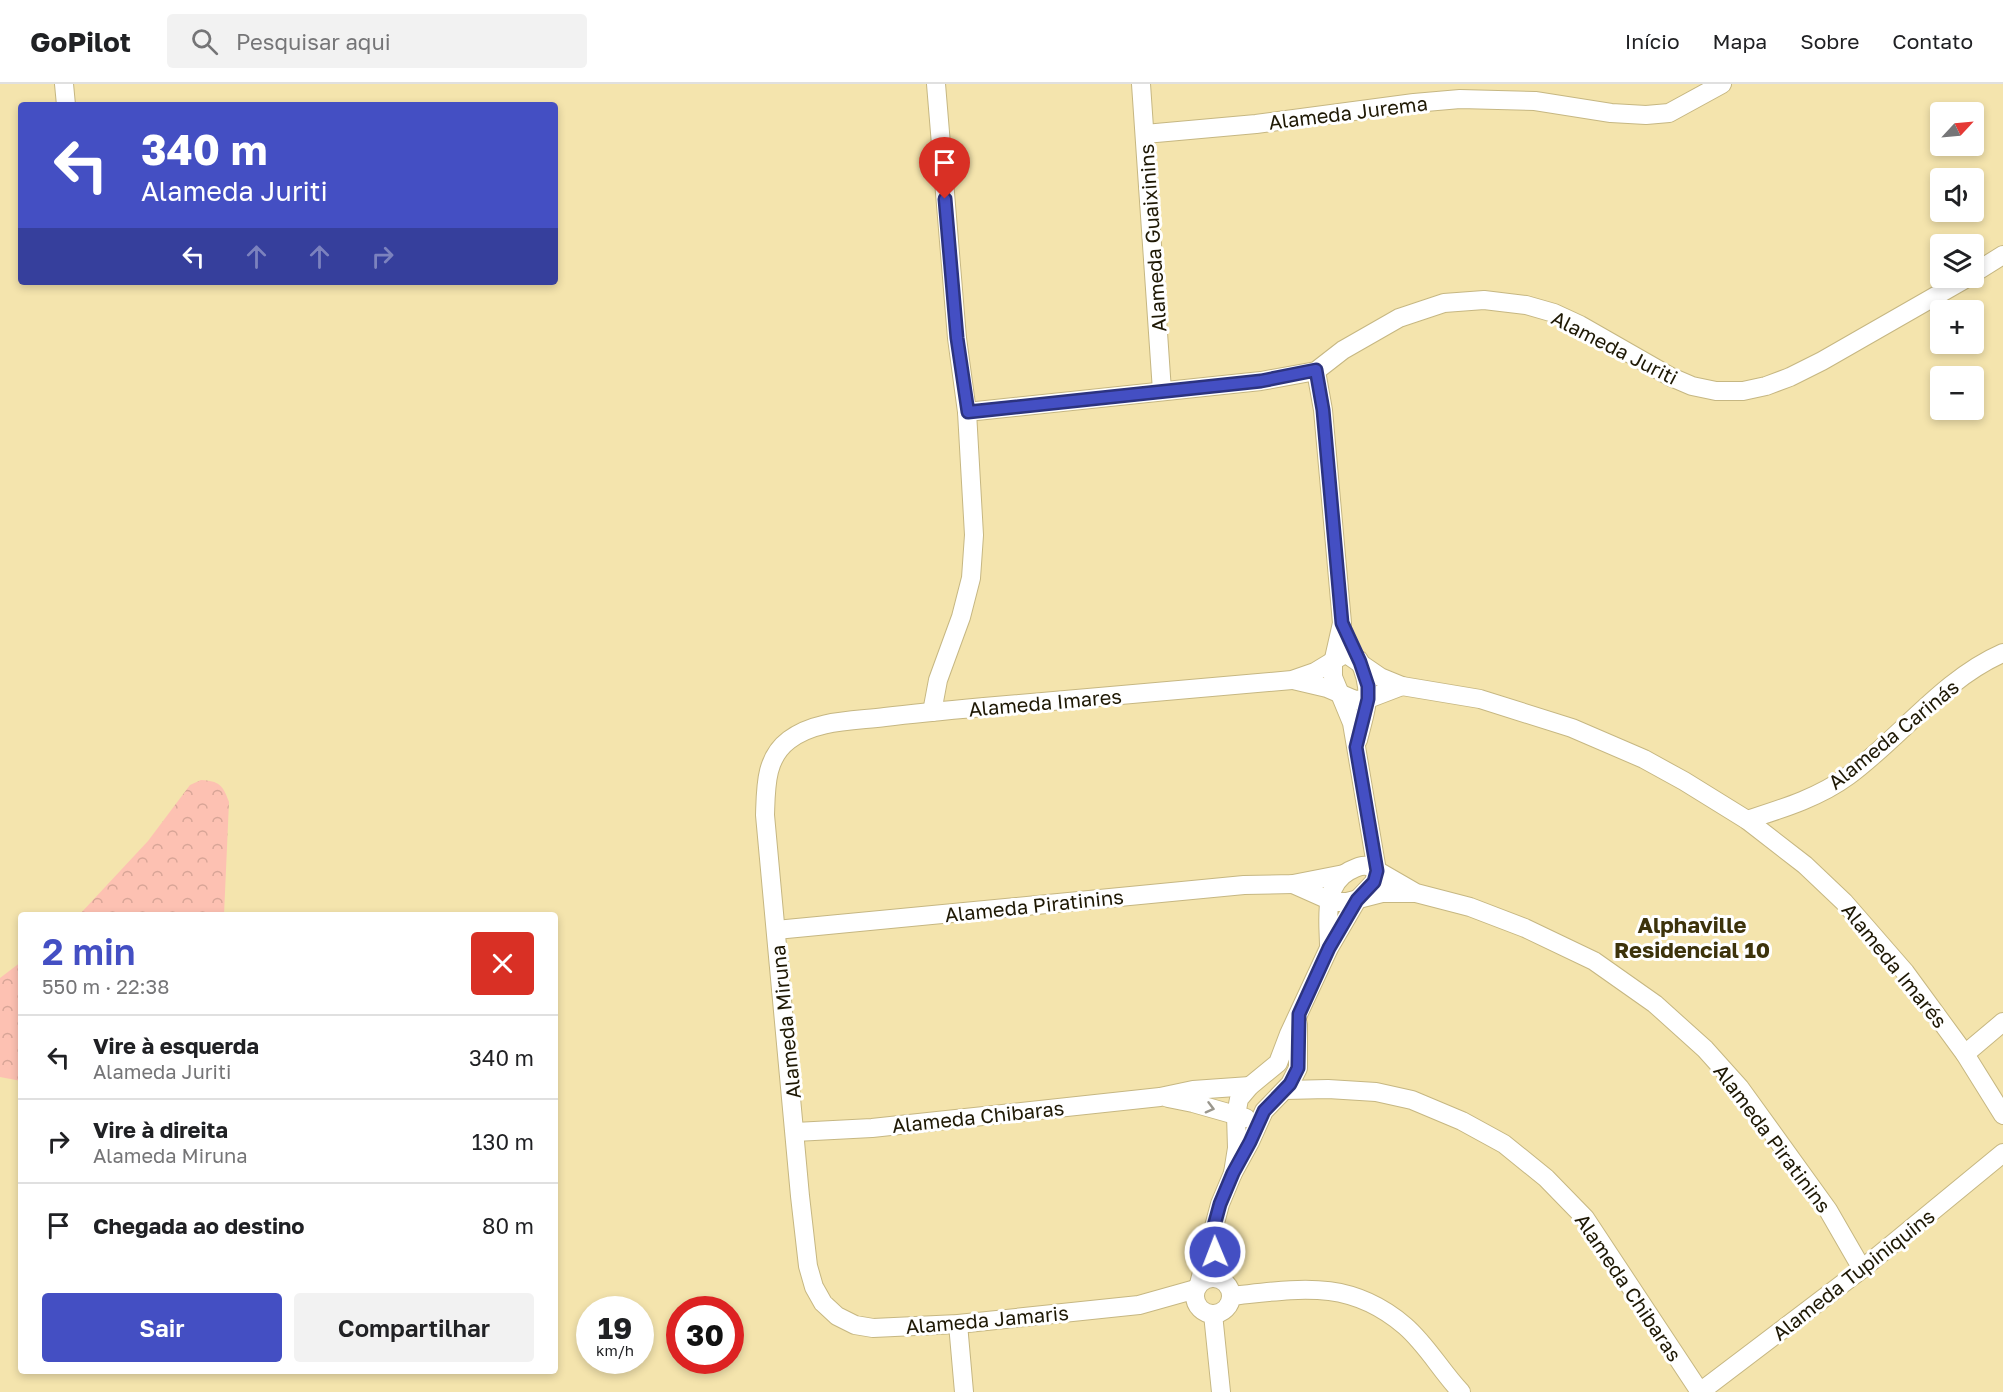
<!DOCTYPE html>
<html lang="pt">
<meta charset="utf-8">
<style>
:root{--surface:#fff;--page:#f2f2f2;--text:#202124;--muted:#757577;--line:#e0e0e0;--accent:#444fc3}
body{margin:0;font-family:"Golos Text",sans-serif;background:var(--page);color:var(--text);height:100vh;display:flex;flex-direction:column;font-size:22px;white-space:nowrap}
*{box-sizing:border-box;margin:0}
p{font-size:20px;color:var(--muted)}
.icon{flex:none;width:33px;height:33px;fill:none;stroke:currentColor;stroke-width:2;stroke-linecap:round;stroke-linejoin:round}
.map{position:relative;flex:1;overflow:hidden}
.drawer{position:absolute;left:18px;top:828px;width:540px;height:462px;display:flex;flex-direction:column;background:var(--surface);border-radius:6px;box-shadow:0 3px 9px #0003}
.drawer>*{flex:none}
.banner{position:absolute;left:18px;top:18px;width:540px;height:183px;border-radius:6px;box-shadow:0 3px 9px #0003;background:#444fc3;color:#fff;overflow:hidden}
.needle{width:39px;rotate:64deg}
.fabs{position:absolute;left:1930px;top:18px;display:grid;gap:12px}
.fabs a{display:grid;place-items:center;width:54px;height:54px;border-radius:6px;background:var(--surface);box-shadow:0 3px 9px #0003;font-size:30px}
.speed{position:absolute;left:576px;top:1212px;display:flex;gap:12px;font-size:30px;font-weight:700;text-align:center}
.speed>*{display:grid;place-content:center;width:78px;height:78px;border-radius:50%;background:var(--surface);box-shadow:0 3px 9px #0003;line-height:1}
.speed small{font-size:15px;font-weight:400}
.speed .limit{border:9px solid #d22;background:#fff;color:#111}
.pin{position:absolute;display:grid;place-items:center;width:51px;height:51px;color:#fff;margin:-62px -26px;border-radius:50% 50% 50% 0;rotate:-45deg;box-shadow:0 0 6px #0007}
.pin .icon{rotate:45deg}
.me{position:absolute;width:66px;margin:-33px;rotate:359deg;stroke-linejoin:round;filter:drop-shadow(0 0 4px #0008)}
.turn{display:flex;align-items:center;gap:21px;height:126px;padding:0 24px;font-size:27px}
.turn .icon{width:78px;height:78px;stroke-width:2.5}
.turn b{display:block;font-size:42px;line-height:51px}
.lanes{display:flex;align-items:center;height:57px;padding:0 24px;background:#0003;justify-content:center;gap:30px;direction:ltr}
.lanes .off{opacity:.35}
.round{display:grid;place-items:center;flex:none;width:63px;height:63px;border-radius:6px;background:var(--page)}
.overview{display:flex;align-items:center;justify-content:space-between;height:102px;padding:0 24px}
h1{font-size:36px;font-weight:600;line-height:45px;color:var(--accent)}
.button{display:flex;gap:12px;margin-top:auto;padding:12px 24px}
.button a{flex:1;height:69px;border-radius:6px;background:var(--accent);color:#fff;font-size:24px;font-weight:600;line-height:69px;text-align:center}
.button a+a{background:var(--page);color:var(--text)}
ul{padding:0;list-style:none}
li{display:flex;align-items:center;gap:18px;height:84px;padding:0 24px;border-top:2px solid var(--line)}
li div{flex:1}
li b{display:block;font-size:22px}
li em{font-style:normal}
header{display:flex;align-items:center;gap:36px;box-sizing:border-box;height:84px;padding:0 30px;background:var(--surface);border-bottom:2px solid var(--line)}
header strong{font-size:28px}
nav{display:flex;gap:33px;margin-inline-start:auto;font-size:21px}
.search{width:420px;height:54px;background:var(--page);display:flex;align-items:center;gap:15px;box-sizing:border-box;padding:0 21px;border-radius:6px;color:var(--muted);font-size:22px}
.map>svg:first-child{display:block}
.park{fill:url(#park-crowns)}
.lines{fill:none;stroke-linecap:round;stroke-linejoin:round}
.street-casing{stroke:#c6b782;stroke-width:20}
.street{stroke:#fff;stroke-width:18}
.oneway{stroke:#9a978e}
.route-casing{stroke:#2c337f;stroke-width:15}
.route{stroke:#444fc3;stroke-width:10}
.labels{text-anchor:middle;dominant-baseline:central;stroke-width:6;stroke-linejoin:round;paint-order:stroke}
.street-label{font-size:20px;fill:#1e1804;stroke:#fff}
.quarter-label{font-size:22px;font-weight:bold;fill:#3d330b;stroke:#fff}
</style>
<header>
<strong>GoPilot</strong>
<div class="search"><svg class="icon" aria-label="search" viewBox="0 0 24 24"><circle cx="10" cy="10" r="6"/><path d="M15 15l6 6"/></svg>Pesquisar aqui</div>
<nav><a>Início</a><a>Mapa</a><a>Sobre</a><a>Contato</a></nav>
</header>
<div class="map">
<svg width="2003" height="1308" viewBox="0 0 2003 1308">
<defs>
<pattern id="park-crowns" width="20" height="18" patternUnits="userSpaceOnUse" patternTransform="scale(1.5)"><rect width="20" height="18" fill="#fdc1b2"/><path d="M2 6a3 3 0 1 1 6 0M12 15a3 3 0 1 1 6 0" fill="none" stroke="#d8a597"/></pattern>
</defs>
<rect width="100%" height="100%" fill="#f4e4ad"/>
<g class="park">
<path d="M201,696c18,1 22,5 28,22l-5,113h-145l69,-74 42,-56z"/>
<path d="M21,878v119l-21,-4v-99z"/>
</g>
<g class="lines">
<g class="street-casing">
<g id="street">
<path d="M64,0l2,21"/>
<path d="M1141,0l21,307"/>
<path d="M1145,50l111,-10 158,-21 46,-4 75,2 76,12 35,2 23,-2 53,-29"/>
<path d="M1974,189l29,-18"/>
<path d="M967,328l294,-31 55,-10 27,-21 56,-32 45,-15 40,-3 42,5 28,8 26,12 91,52 21,9 24,5h27l23,-5 24,-9 32,-16 145,-83"/>
<path d="M1293,596l34,8 28,12 13,-1 34,-13"/>
<path d="M932,628l6,-32 23,-63 10,-39 3,-43 -7,-123 -10,-74 -21,-254"/>
<path d="M1358,656c8,-32 16,-48 1,-80"/>
<path d="M1747,736c34,-11 71,-22 101,-44 52,-38 95,-97 155,-123"/>
<path d="M1293,800l36,16 9,2h9l35,-9h33"/>
<path d="M776,846l468,-45 49,-1 51,-10"/>
<path d="M1329,863c0,-26 -7,-61 20,-76 8,-4 14,-7 22,-4l45,26 54,14 55,21 69,33 61,43 50,45 35,39 88,122 34,59"/>
<path d="M1965,970l38,-32"/>
<path d="M1285,1006l43,-1 48,3 36,8 50,21 42,23 42,34 39,40 115,174 162,-123 141,-116"/>
<path d="M1168,1014l25,5 53,15"/>
<path d="M795,1048l77,-4 288,-31 33,-7 57,-4"/>
<path d="M1233,1089l4,-25 -1,-33 3,-16 11,-13 28,-23 11,-29 40,-86 28,-48 17,-18 3,-11 -25,-148 -19,-46v-14l9,-40 -19,-213 -7,-39"/>
<circle cx="1213" cy="1212" r="18"/>
<path d="M1199,1200l21,-80 13,-31 17,-31 14,-31 26,-27 8,-16v-44"/>
<path d="M1196,1205l-57,16 -181,19 -85,4 -18,-3 -18,-9 -14,-13 -9,-16 -6,-21 -8,-70 -35,-381c1,-28 0,-57 24,-75 26,-20 64,-19 96,-23 33,-4 66,-7 99,-10 103,-9 206,-18 308,-27l23,-8 28,-17h5l32,22 22,9 78,13 92,29 72,31 40,22 63,39 58,45 39,37 61,70 60,82 38,61"/>
<path d="M1231,1212c67,-7 118,-18 174,30 22,19 36,45 56,66"/>
<path d="M1213,1230l8,78"/>
<path d="M958,1240l6,68"/>
</g>
</g>
<use href="#street" class="street"/>
</g>
<defs><path id="oneway-chevron" d="M-2-3.5L2.5 0L-2 3.5" fill="none" stroke-width="1.6" stroke-linecap="round" stroke-linejoin="round" transform="scale(1.5)"/></defs>
<use class="oneway" href="#oneway-chevron" transform="translate(1210 1024) rotate(15)"/>
<g class="lines">
<g class="route-casing">
<path id="route" d="M945,115l12,139 11,74 293,-31 55,-11 7,40 19,213 18,39 8,24v13l-12,48 21,124 -3,11 -17,18 -28,48 -30,66 -1,54 -8,16 -26,27 -14,31 -17,31 -13,31 -6,22 1,26"/>
</g>
<use href="#route" class="route"/>
</g>
<g class="labels">
<g class="street-label">
<text transform="translate(1348 28) rotate(-7)">Alameda Jurema</text>
<text transform="translate(1152 154) rotate(-94)">Alameda Guaixinins</text>
<text transform="translate(1615 263) rotate(27)">Alameda Juriti</text>
<text transform="translate(1045 618) rotate(-5)">Alameda Imares</text>
<text transform="translate(1893 650) rotate(-39)">Alameda Carinás</text>
<text transform="translate(1034 821) rotate(-6)">Alameda Piratinins</text>
<text transform="translate(1895 881) rotate(51)">Alameda Imarés</text>
<text transform="translate(785 938) rotate(-96)">Alameda Miruna</text>
<text transform="translate(978 1032) rotate(-6)">Alameda Chibaras</text>
<text transform="translate(1773 1054) rotate(53)">Alameda Piratinins</text>
<text transform="translate(1853 1190) rotate(-38)">Alameda Tupiniquins</text>
<text transform="translate(1629 1203) rotate(56)">Alameda Chibaras</text>
<text transform="translate(987 1235) rotate(-5)">Alameda Jamaris</text>
</g>
<g class="quarter-label">
<text x="1692" y="840">Alphaville<tspan x="1692" dy="25">Residencial 10</tspan></text>
</g>
</g>
</svg>
<div class="fabs">
<a><svg class="needle" viewBox="-14 -14 28 28"><path d="M0-13l5 13h-10z" fill="#e53935"/><path d="M0 13l5-13h-10z" fill="#757577"/></svg></a>
<a><svg class="icon" aria-label="sound" viewBox="0 0 24 24"><path d="M4 9h4l5-4v14l-5-4H4zM17 9q2 3 0 6"/></svg></a>
<a><svg class="icon" aria-label="layers" viewBox="0 0 24 24"><path d="M12 4l9 5-9 5-9-5zM3 14l9 5 9-5"/></svg></a>
<a>+</a>
<a>−</a>
</div>
<div class="speed"><div>19<small>km/h</small></div><div class="limit">30</div></div>
<div class="pin" style="left:945px;top:115px;background:#d93025"><svg class="icon" aria-label="arrive" viewBox="0 0 24 24"><path d="M6 21V4h12l-3 4 3 4H6"/></svg></div>
<svg class="me" style="left:1215px;top:1168px" viewBox="-20 -20 40 40"><circle r="17" fill="#444fc3" stroke="#fff" stroke-width="3"/><path d="M0-11L8 9 0 5-8 9z" fill="#fff"/></svg>
<div class="banner">
<div class="turn"><svg class="icon" aria-label="left" viewBox="0 0 24 24"><path d="M17 20v-9H6M10 6l-5 5 5 5"/></svg><div><b>340 m</b>Alameda Juriti</div></div>
<div class="lanes"><svg class="icon" aria-label="left" viewBox="0 0 24 24"><path d="M17 20v-9H6M10 6l-5 5 5 5"/></svg><svg class="icon off" aria-label="ahead" viewBox="0 0 24 24"><path d="M12 20V5M6 11l6-6 6 6"/></svg><svg class="icon off" aria-label="ahead" viewBox="0 0 24 24"><path d="M12 20V5M6 11l6-6 6 6"/></svg><svg class="icon off" aria-label="right" viewBox="0 0 24 24"><path d="M7 20v-9h11M14 6l5 5-5 5"/></svg></div>
</div>
<section class="drawer">
<div class="overview"><div><h1>2 min</h1><p>550 m · 22:38</p></div><a class="round" style="background:#d93025;color:#fff"><svg class="icon" aria-label="close" viewBox="0 0 24 24"><path d="M6 6l12 12M18 6L6 18"/></svg></a></div>
<ul>
<li><svg class="icon" aria-label="left" viewBox="0 0 24 24"><path d="M17 20v-9H6M10 6l-5 5 5 5"/></svg><div><b>Vire à esquerda</b><p>Alameda Juriti</p></div><em>340 m</em></li>
<li><svg class="icon" aria-label="right" viewBox="0 0 24 24"><path d="M7 20v-9h11M14 6l5 5-5 5"/></svg><div><b>Vire à direita</b><p>Alameda Miruna</p></div><em>130 m</em></li>
<li><svg class="icon" aria-label="arrive" viewBox="0 0 24 24"><path d="M6 21V4h12l-3 4 3 4H6"/></svg><div><b>Chegada ao destino</b></div><em>80 m</em></li>
</ul>
<div class="button"><a>Sair</a><a>Compartilhar</a></div>
</section>
</div>
